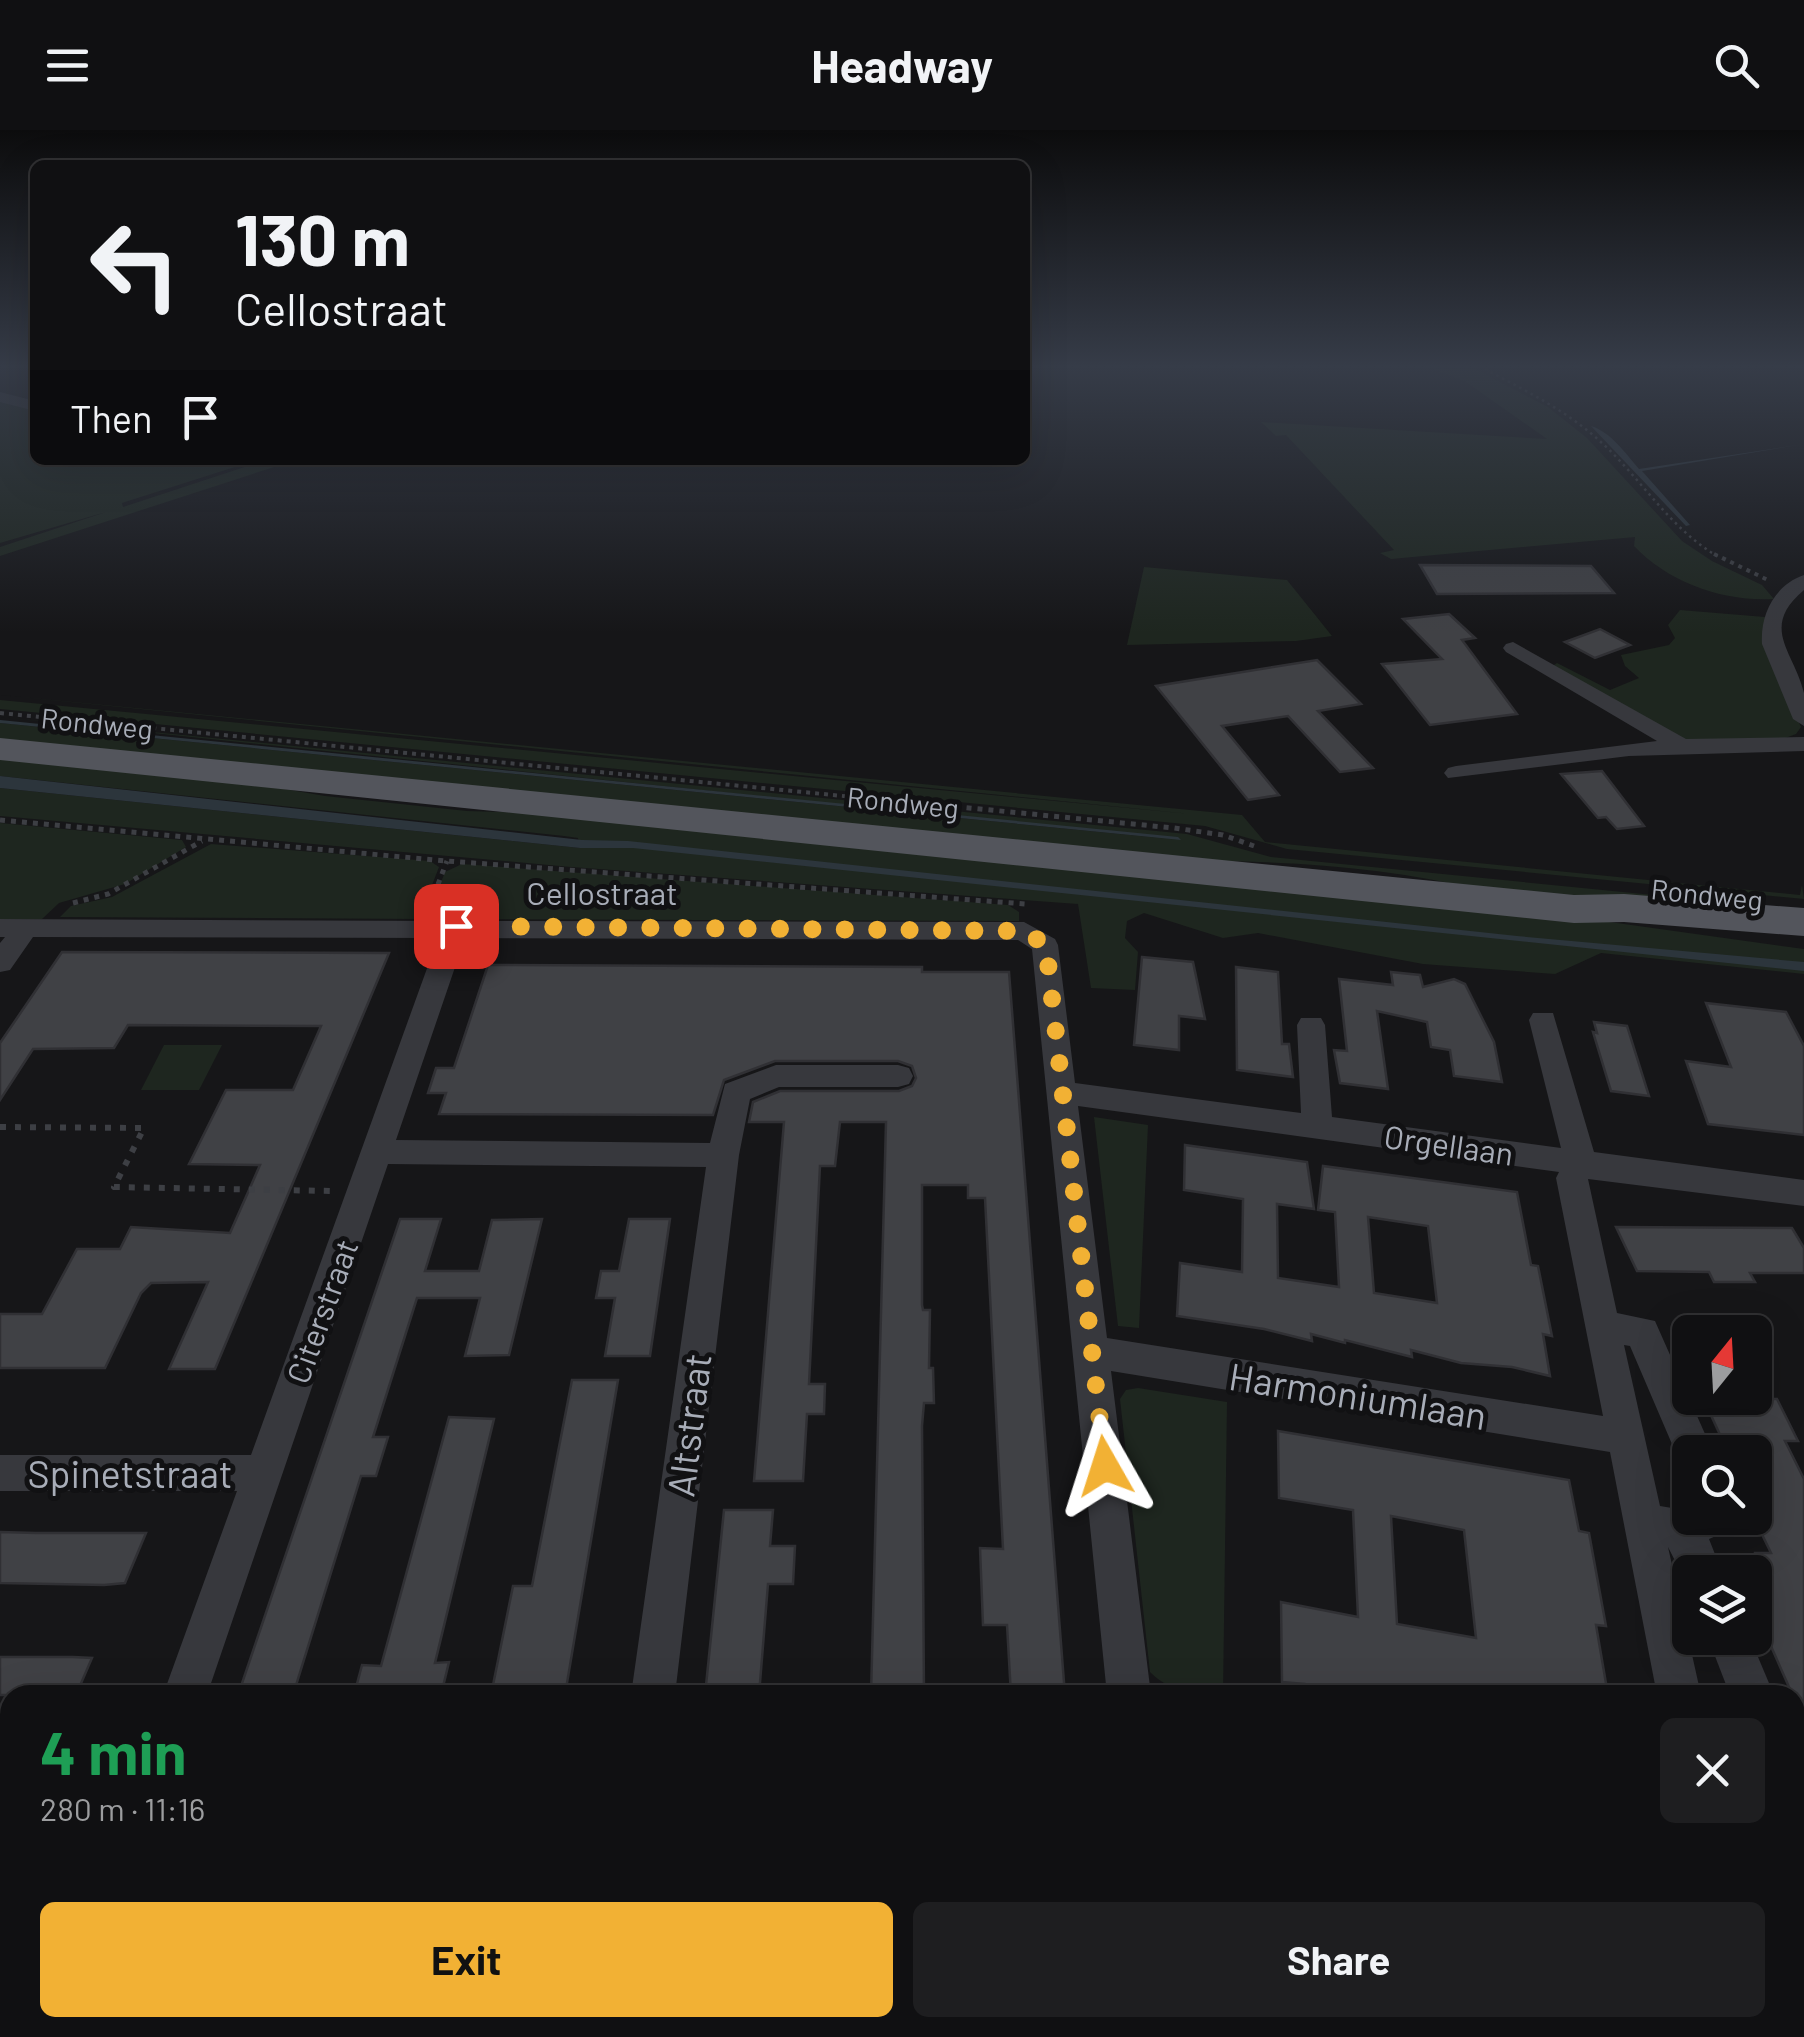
<!DOCTYPE html>
<meta charset="utf-8">
<style>
:root{--surface:#101012;--page:#1e1e20;--text:#f1f3f6;--muted:#9c9d9f;--line:#303032;--accent:#f2b134}
body{margin:0;font-family:Barlow,sans-serif;background:var(--page);color:var(--text);height:100vh;display:flex;flex-direction:column;font-size:38px;white-space:nowrap}
*{box-sizing:border-box;margin:0}
p{font-size:32px;color:var(--muted)}
.icon{flex:none;width:55px;height:55px;fill:none;stroke:currentColor;stroke-width:2;stroke-linecap:round;stroke-linejoin:round}
.map{position:relative;flex:1;overflow:hidden}
.side{position:absolute;left:0px;top:1555px;width:1805px;height:352px;display:flex;flex-direction:column;background:var(--surface);border-radius:30px 30px 0 0;box-shadow:0 10px 40px #0002,0 0 0 2px var(--line)}
.side>*{flex:none}
.hud{position:absolute;left:30px;top:30px;width:1000px;height:305px;border-radius:15px;box-shadow:0 10px 40px #0002,0 0 0 2px var(--line);background:#101012;color:var(--text);overflow:hidden}
.needle{width:65px;rotate:18deg}
.controls{position:absolute;left:1672px;top:1185px;display:grid;gap:20px}
.controls a{display:grid;place-items:center;width:100px;height:100px;border-radius:15px;background:var(--surface);box-shadow:0 10px 40px #0002,0 0 0 2px var(--line);font-size:50px}
.pin{position:absolute;display:grid;place-items:center;width:85px;height:85px;color:#fff;margin:-42px;border-radius:20px;box-shadow:0 5px 15px #0006}
.me{position:absolute;width:110px;margin:-55px;rotate:354deg;stroke-linejoin:round;filter:drop-shadow(0 0 8px #0008)}
.turn{display:flex;align-items:center;gap:35px;height:210px;padding:0 40px;font-size:45px}
.turn .icon{width:130px;height:130px;stroke-width:2.5}
.turn b{display:block;font-size:70px;line-height:85px}
.then{display:flex;align-items:center;height:95px;padding:0 40px;background:#0003;gap:20px;font-size:38px}
.round{display:grid;place-items:center;flex:none;width:105px;height:105px;border-radius:15px;background:var(--page)}
.summary{display:flex;align-items:center;justify-content:space-between;height:170px;padding:0 40px}
h1{font-size:60px;font-weight:700;line-height:75px;color:#1e9e55}
.button{display:flex;gap:20px;margin-top:auto;padding:20px 40px}
.button a{flex:1;height:115px;border-radius:15px;background:var(--accent);color:#111;font-size:40px;font-weight:700;line-height:115px;text-align:center}
.button a+a{background:var(--page);color:var(--text)}
header{display:flex;justify-content:space-between;align-items:center;height:130px;padding:0 40px;background:var(--surface);font-size:45px;font-weight:700}
.map>svg:first-child{display:block}
.green{fill:#1e261f}
.water{fill:#2c353c}
.building{fill:#404145;stroke:#303034;stroke-width:2.5;fill-rule:evenodd}
.lines{fill:none;stroke-linecap:round;stroke-linejoin:round}
.path-far4{stroke:#3d3f44;stroke-width:2.5;stroke-dasharray:2.5 4;stroke-linecap:butt}
.path-far3{stroke:#3d3f44;stroke-width:4;stroke-dasharray:4 5;stroke-linecap:butt}
.path-far2{stroke:#3d3f44;stroke-width:5;stroke-dasharray:5 6;stroke-linecap:butt}
.path-far1{stroke:#3d3f44;stroke-width:6;stroke-dasharray:6 9;stroke-linecap:butt}
.path{stroke:#3d3f44;stroke-width:8;stroke-dasharray:8 11;stroke-linecap:butt}
.minor{fill:#37383d;fill-rule:evenodd}
.primary{fill:#53555c;fill-rule:evenodd}
.route{stroke:#f2b134;stroke-width:18;stroke-dasharray:0 32.4}
.labels{text-anchor:middle;dominant-baseline:central;stroke-width:10;stroke-linejoin:round;paint-order:stroke}
.far-street-label{font-size:28px;fill:#a8adb8;stroke:#111113}
.street-label{font-size:32px;fill:#a8adb8;stroke:#111113}
.near-street-label{font-size:38px;fill:#a8adb8;stroke:#111113}
</style>
<header><svg class="icon" aria-label="menu" viewBox="0 0 24 24"><path d="M4 6h16M4 12h16M4 18h16"/></svg>Headway<svg class="icon" aria-label="search" viewBox="0 0 24 24"><circle cx="10" cy="10" r="6"/><path d="M15 15l6 6"/></svg></header>
<div class="map">
<svg width="1804" height="1907" viewBox="0 0 1804 1907">
<rect width="100%" height="100%" fill="#161618"/>
<g class="green">
<path d="M1426,236h43l79,41 39,31 95,103 30,20 50,24 12,14c-50,3 -105,-16 -140,-53l1,-9 -244,22 -11,-6 14,-3 -108,-115 -10,1 -15,-14 286,17 -81,-57z"/>
<path d="M0,267l35,8v55h222l-135,43 1,4 143,-47h30l-296,96v-9l106,-35 -106,31z"/>
<path d="M1144,437l143,13 45,56 -36,5 -169,4z"/>
<path d="M1680,480l85,7 8,49 28,61 -5,7 -16,6 -86,3 -24,-7 -119,-69 6,-4 53,27 29,-12 -14,-12 -4,-11 48,-10 6,-7 -7,-13z"/>
<path d="M0,565l1242,120 23,27 535,53 2,-10 2,14 -517,-50 -82,-23 -1205,-117v-9l1191,114z"/>
<path d="M0,587l1187,117 84,23 533,53 -321,-19c-92,-24 -194,-30 -288,-30l-1195,-121v-17l1181,117z"/>
<path d="M0,626l238,25 87,15 142,15 106,3 1008,104 223,31v25l-203,-21 -46,21 -132,-10 -165,-31 -35,5 -79,-25 -17,8 -2,17 13,14 -3,38 -44,-2 -13,-84 -507,-37 -571,-51v-28l580,60 -2,-10 -14,-2 -564,-60z"/>
<path d="M0,693l182,17 4,7 -61,37 -66,19 -17,16h-42z"/>
<path d="M211,714l219,17 9,6 -20,52 -359,-2 11,-11 41,-9z"/>
<path d="M462,734l546,41 11,7v9l-592,-2 18,-47z"/>
<path d="M164,915h58l-23,45h-58z"/>
<path d="M1094,987l54,8 -9,203 -21,-2z"/>
<path d="M1138,1258l89,14 -4,293c-29,0 -53,-3 -73,-23l-30,-273 6,-9z"/>
</g>
<g class="water">
<path d="M1591,296c20,6 35,28 48,43l165,-25 -162,27 48,54 -4,1z"/>
<path d="M0,590l1178,117 3,3 -1181,-117z"/>
<path d="M0,646l582,64 46,1 889,95 287,26v9l-1171,-123h-53l-580,-60z"/>
</g>
<g class="building">
<path d="M1420,435l171,1 23,27 -177,1z"/>
<path d="M1449,484l26,24 -13,2 55,74 -87,11 -48,-61 60,-5 -39,-40z"/>
<path d="M1600,499l30,16 -35,13 -30,-16z"/>
<path d="M1317,530l44,44 -43,7 55,57 -33,4 -52,-56 -66,10 57,69 -31,5 -92,-114z"/>
<path d="M1602,641l42,55 -27,3 -11,-12 -8,1 -37,-44z"/>
<path d="M62,822l327,1 -174,416h-46l39,-87 -57,1 -10,10 -36,75h-105v-54h42l35,-65h43l11,-22 99,6 30,-68 -71,-1 37,-74h67l28,-64 -193,-1 -14,23 -81,1 -33,51v-57z"/>
<path d="M1142,827l51,5 12,57 -26,-3v34l-45,-5z"/>
<path d="M488,835l434,2v5h87l56,723h-54l-4,-70h-24l-3,-77 23,1 -18,-351h-17v-13h-46v120l1,5h7l-1,58h4l1,35h-10l-2,23 2,269h-53l15,-573h-46l-5,44h-15l-11,218h16l-1,30h-17l-4,67h-49l30,-359h-35l4,-20 27,-11h119l13,-5 4,-8 -4,-12 -14,-5h-123l-51,19 -11,35 -274,-1 7,-21h-18l8,-25h18z"/>
<path d="M1236,837l42,5 4,72h7l4,33 -56,-7z"/>
<path d="M1391,842l29,3 3,12 31,-8 11,5 29,58 8,40 -48,-6 -4,-26 -19,-3 -4,-25 -50,-11 11,78 -48,-6 -6,-33 13,1 -8,-72 54,6z"/>
<path d="M1706,873l80,9 18,34v89l-96,-11 -22,-63 45,6z"/>
<path d="M1594,892l33,4 22,70 -38,-5 -18,-59 4,1z"/>
<path d="M1185,1015l122,17 7,47 -37,-5 1,74 61,9 -4,-75 -17,-2 5,-44 194,26 14,73 7,1 14,70 -9,-2 7,42 -38,-9 -51,-4 -50,-13 1,7 -67,-17v3l-34,-9 1,7 -48,-12 -87,-13 3,-53 62,9 1,-73 -59,-9zM1368,1087l60,9 9,77 -63,-10z"/>
<path d="M400,1089h41l-16,52h54l13,-51 50,-1 -33,136 -44,1 15,-58h-63l-44,139h15l-12,39h-15l-68,219h-55z"/>
<path d="M629,1089h41l-20,137h-45l10,-58h-19l5,-27h18z"/>
<path d="M1616,1097l176,1 12,20v25h-54l5,9h-41l-5,-10 -72,-1z"/>
<path d="M572,1250h46l-53,315h-74l22,-109h19z"/>
<path d="M1703,1268l74,1 21,42h-13l19,38v242l-49,-111v-57h16l-16,-33v-68h-27z"/>
<path d="M449,1287l45,2 -59,244 14,-1 -8,33h-87l8,-30 19,1z"/>
<path d="M1278,1301l291,49 10,51 10,2 17,93 -10,-1 12,70h-270l-33,-11 -23,-2 -1,-80 77,15 -5,-107 -74,-12zM1391,1386l73,14 12,108 -79,-14z"/>
<path d="M724,1380h49l-3,36h25l-2,38h-25l-9,111h-54z"/>
<path d="M0,1402l36,1h110l-21,50 -21,2 -104,-2z"/>
<path d="M0,1527h73l19,1 -16,37h-76z"/>
</g>
<g class="lines">
<path class="path-far4" d="M1479,236c43,23 88,44 124,78 39,36 69,87 116,113"/>
<g class="path-far3">
<path d="M1714,424l56,27"/>
<path d="M0,583l894,88"/>
</g>
<g class="path-far2">
<path d="M868,668l306,30 49,7 31,11"/>
<path d="M0,690l447,41 579,43"/>
<path d="M73,773l35,-9 94,-53"/>
<path d="M430,775l17,-44"/>
</g>
<path class="path-far1" d="M0,997l144,1 -30,59 217,4"/>
<path class="path" d="M1192,1898l1,9"/>
<g class="minor">
<path d="M0,262l35,9v10l-35,-9z"/>
<path d="M1804,445v15c-45,38 -10,61 0,103 0,10 0,22 0,33l-11,-7 -31,-75c-2,-30 13,-59 42,-69z"/>
<path d="M1513,512l173,97 118,-2v14l-175,5 -181,22 -4,-5 4,-5 8,-2 201,-25 -151,-89 -3,-4 3,-4z"/>
<path d="M456,787l10,4 558,1 31,17 3,6 17,138 226,30 -4,-88 4,-7h20l4,7 7,92 229,31 -32,-128 4,-7h20l41,139 210,28v26l-216,-27 29,134 38,8 58,131h-23v16l-9,-3 -51,-119 -6,-1 36,161 24,4 6,-6v14h32l-6,18 -7,3 13,33h-32l-2,14 -20,-39 33,148h-44l-47,-243 -499,-81 40,324h-44l-75,-746 -14,-9 -553,-2 -69,202 314,3 15,-59 51,-19h122l11,3 4,8 -4,8 -11,3h-119l-29,12 -11,56 -64,540h-44l75,-528 -318,-3 -181,531h-44l74,-204h-237v-36h251l187,-517 -405,-1 -23,33 -10,2v-29l5,-6h-5v-18l446,2zM1078,976l481,66 -3,6 47,238 -496,-78z"/>
<path d="M1708,1508h42l24,57h-44z"/>
<path d="M1795,1773l9,4v66l-9,-3z"/>
<rect x="0" y="1834" width="10" height="50"/>
<path d="M331,1898h50l-2,9h-50z"/>
<path d="M1726,1898h50l2,9h-50z"/>
</g>
<path class="primary" d="M0,608l1574,157 50,-1 180,14v28l-180,-14 -50,1 -1574,-163z"/>
</g>
<linearGradient id="sky" x2="0" y2="1"><stop stop-color="#0c0c0d"/><stop offset="0.47" stop-color="#363c48"/><stop offset="1" stop-color="#363c48" stop-opacity="0"/></linearGradient>
<rect width="1804" height="503" fill="url(#sky)"/>
<g class="lines">
<path class="route" d="M456,796l568,5 22,14 59,521"/>
</g>
<g class="labels">
<g class="far-street-label">
<text transform="translate(97 593) rotate(6)">Rondweg</text>
<text transform="translate(903 672) rotate(6)">Rondweg</text>
<text transform="translate(1707 764) rotate(6)">Rondweg</text>
</g>
<g class="street-label">
<text x="602" y="762">Cellostraat</text>
<text transform="translate(1449 1014) rotate(8)">Orgellaan</text>
<text transform="translate(321 1181) rotate(-70)">Citerstraat</text>
</g>
<g class="near-street-label">
<text transform="translate(1358 1265) rotate(9)">Harmoniumlaan</text>
<text transform="translate(688 1295) rotate(-83)">Altstraat</text>
<text x="130" y="1343">Spinetstraat</text>
</g>
</g>
</svg>
<div class="controls">
<a><svg class="needle" viewBox="-14 -14 28 28"><path d="M0-13l5 13h-10z" fill="#e53935"/><path d="M0 13l5-13h-10z" fill="#9c9d9f"/></svg></a>
<a><svg class="icon" aria-label="search" viewBox="0 0 24 24"><circle cx="10" cy="10" r="6"/><path d="M15 15l6 6"/></svg></a>
<a><svg class="icon" aria-label="layers" viewBox="0 0 24 24"><path d="M12 4l9 5-9 5-9-5zM3 14l9 5 9-5"/></svg></a>
</div>
<div class="pin" style="left:456px;top:796px;background:#d93025"><svg class="icon" aria-label="arrive" viewBox="0 0 24 24"><path d="M6 21V4h12l-3 4 3 4H6"/></svg></div>
<svg class="me" style="left:1105px;top:1336px" viewBox="-20 -20 40 40"><path d="M0-17L14 15 0 8-14 15z" fill="#f2b134" stroke="#fff" stroke-width="4"/></svg>
<div class="hud">
<div class="turn"><svg class="icon" aria-label="left" viewBox="0 0 24 24"><path d="M17 20v-9H6M10 6l-5 5 5 5"/></svg><div><b>130 m</b>Cellostraat</div></div>
<div class="then">Then<svg class="icon" aria-label="arrive" viewBox="0 0 24 24"><path d="M6 21V4h12l-3 4 3 4H6"/></svg></div>
</div>
<section class="side">
<div class="summary"><div><h1>4 min</h1><p>280 m · 11:16</p></div><a class="round"><svg class="icon" aria-label="close" viewBox="0 0 24 24"><path d="M6 6l12 12M18 6L6 18"/></svg></a></div>
<div class="button"><a>Exit</a><a>Share</a></div>
</section>
</div>
